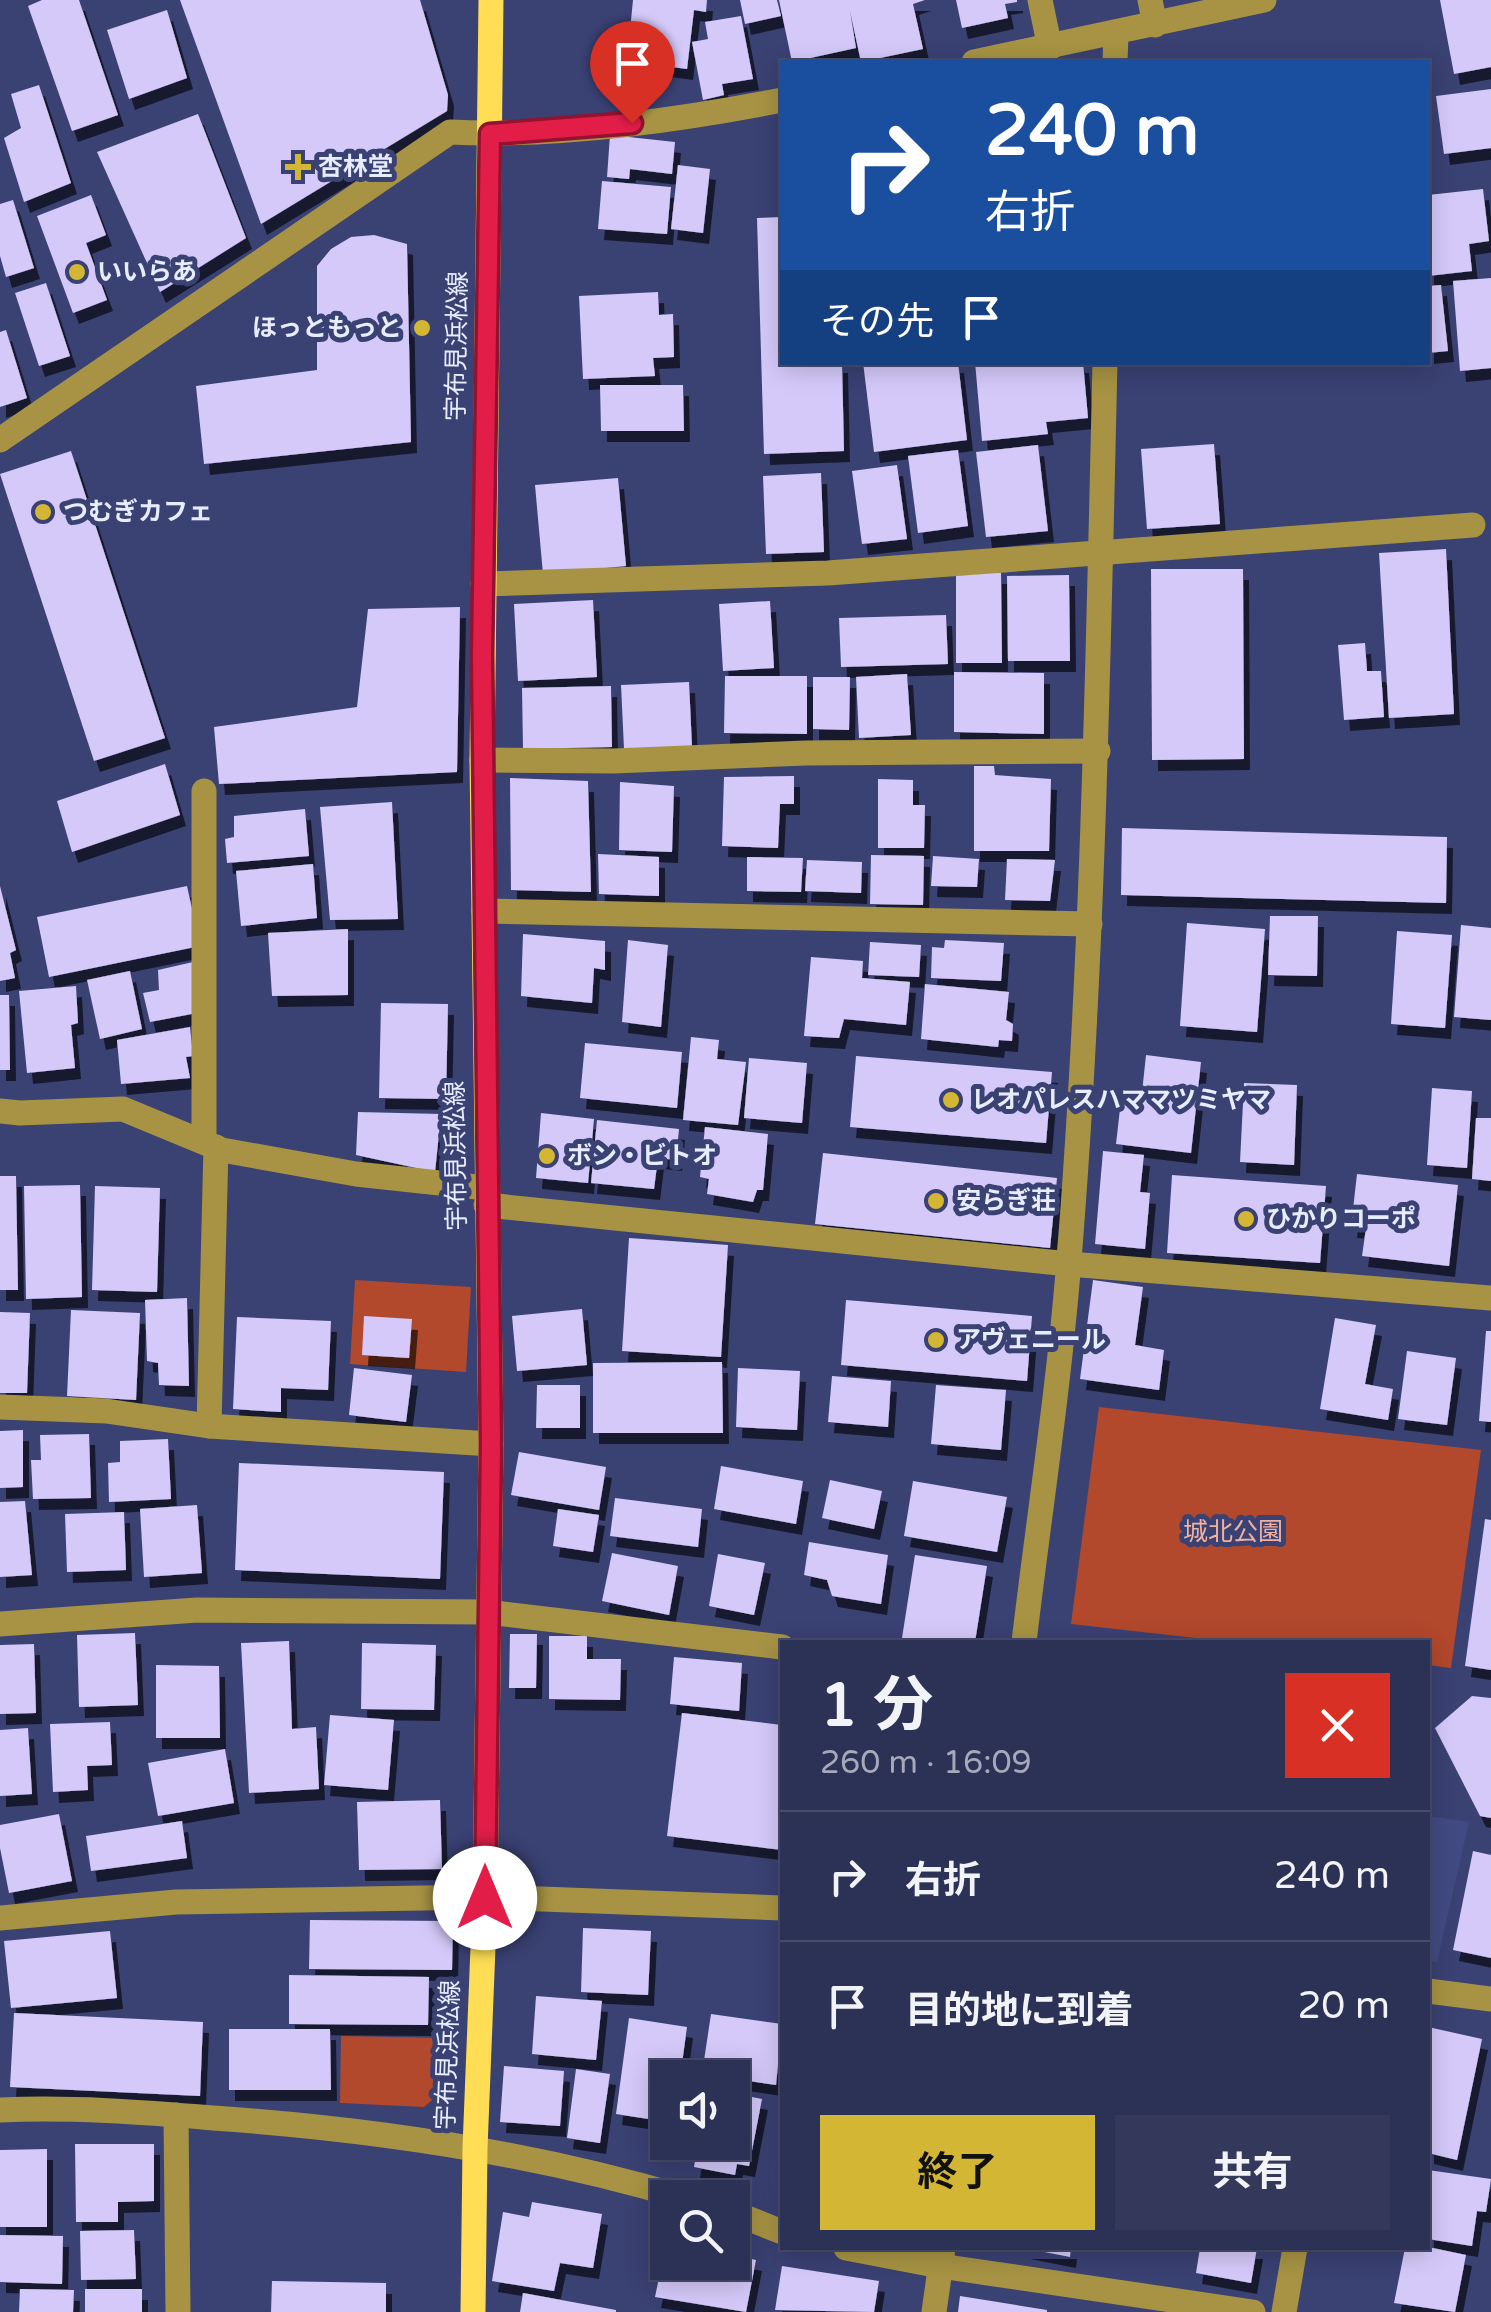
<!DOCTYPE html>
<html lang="ja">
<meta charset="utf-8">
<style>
:root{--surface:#2c3156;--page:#34395c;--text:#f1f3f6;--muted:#a6a9b9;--line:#484c6c;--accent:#d4b635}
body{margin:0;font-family:"Varela Round","Noto Sans JP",sans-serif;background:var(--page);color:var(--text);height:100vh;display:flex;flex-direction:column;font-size:38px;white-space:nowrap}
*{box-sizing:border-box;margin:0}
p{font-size:32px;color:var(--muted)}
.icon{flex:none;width:55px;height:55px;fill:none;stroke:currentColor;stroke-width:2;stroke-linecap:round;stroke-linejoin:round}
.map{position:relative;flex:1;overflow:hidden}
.drawer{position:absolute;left:780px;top:1640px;width:650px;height:610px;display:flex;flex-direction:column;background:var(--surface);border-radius:0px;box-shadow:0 5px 25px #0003,0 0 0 2px var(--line)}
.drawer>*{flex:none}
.banner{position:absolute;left:780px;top:60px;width:650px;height:305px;border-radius:0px;box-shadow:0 5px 25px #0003,0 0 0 2px var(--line);background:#1a4fa0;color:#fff;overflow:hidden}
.fabs{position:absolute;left:650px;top:2060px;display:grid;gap:20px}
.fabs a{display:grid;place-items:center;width:100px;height:100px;border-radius:0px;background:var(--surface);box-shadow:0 5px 25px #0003,0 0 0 2px var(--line);font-size:50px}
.pin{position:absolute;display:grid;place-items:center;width:85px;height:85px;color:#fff;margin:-102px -42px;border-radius:50% 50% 50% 0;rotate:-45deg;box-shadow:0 0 10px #0007}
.pin .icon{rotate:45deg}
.me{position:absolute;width:110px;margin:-55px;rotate:0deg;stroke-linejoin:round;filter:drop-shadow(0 0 8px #0008)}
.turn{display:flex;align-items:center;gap:35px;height:210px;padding:0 40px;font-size:45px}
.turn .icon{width:130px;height:130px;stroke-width:2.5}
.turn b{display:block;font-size:70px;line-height:85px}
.then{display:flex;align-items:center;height:95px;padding:0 40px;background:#0003;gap:20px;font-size:38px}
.round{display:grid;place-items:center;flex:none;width:105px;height:105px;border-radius:0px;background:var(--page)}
.head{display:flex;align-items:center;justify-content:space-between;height:170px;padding:0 40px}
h1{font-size:60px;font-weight:700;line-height:75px}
.button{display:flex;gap:20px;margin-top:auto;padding:20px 40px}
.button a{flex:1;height:115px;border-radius:0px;background:var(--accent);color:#111;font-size:40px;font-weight:700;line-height:115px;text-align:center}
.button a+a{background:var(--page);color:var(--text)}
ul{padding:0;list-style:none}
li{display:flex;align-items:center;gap:30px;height:130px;padding:0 40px;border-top:2px solid var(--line)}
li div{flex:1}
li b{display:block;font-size:38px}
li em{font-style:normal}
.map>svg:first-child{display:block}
.built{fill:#424a83}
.green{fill:#b2482c}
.building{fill:#d4c9f9;filter:url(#shadow)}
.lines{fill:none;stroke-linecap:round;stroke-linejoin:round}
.minor{stroke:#a79343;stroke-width:25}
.major{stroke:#ffde55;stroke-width:25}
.route-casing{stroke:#92132f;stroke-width:25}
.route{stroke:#e11d48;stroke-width:18}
.poi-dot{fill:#d4b635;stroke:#3a4173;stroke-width:4}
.labels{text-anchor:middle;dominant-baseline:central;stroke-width:10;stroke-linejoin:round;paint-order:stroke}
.poi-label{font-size:25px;font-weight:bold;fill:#e8ecff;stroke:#3a4173;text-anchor:start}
.street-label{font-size:25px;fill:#e8ecff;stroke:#3a4173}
.park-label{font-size:25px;fill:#f1b19f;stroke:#3a4173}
</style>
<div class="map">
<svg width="1491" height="2312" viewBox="0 0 1491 2312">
<defs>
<filter id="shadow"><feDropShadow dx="6" dy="11" stdDeviation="0" flood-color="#0009"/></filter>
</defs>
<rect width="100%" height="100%" fill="#3a4173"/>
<path class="built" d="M1428,1816l41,6 -32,140 -9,-2z"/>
<g class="green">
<path d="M355,1280l116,7 -5,85 -116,-8z"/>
<path d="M1099,1407l382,43 -30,218 -23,-3v-23h-197l-160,-18z"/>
<path d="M341,2036l105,2 -1,51 -21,18 -84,-4z"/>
</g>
<g class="building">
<path d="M42,0h37l39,115 -46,16 -44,-125z"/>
<path d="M180,0h240l28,95 -1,16 -186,113z"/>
<path d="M633,0h74l-1,12 -12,-2 -7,59 -60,-8z"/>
<path d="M740,0h37l4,16 -36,8z"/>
<path d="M779,0h146l-12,4 10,45 -62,13 -11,-51 6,37 -64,14z"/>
<path d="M956,0h61v2l-12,2 3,14 -46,10z"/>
<path d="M1440,0h51v67l-37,7z"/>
<path d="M167,10l20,68 -58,21 -22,-69z"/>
<path d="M741,16l12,63 -31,5 2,11 -21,5 -11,-58 16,-3 -3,-17z"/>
<path d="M39,85l32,98 -47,19 -20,-64 17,-10 -10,-34z"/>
<path d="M1491,89v59l-47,6 -8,-58z"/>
<path d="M198,114l48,124 -86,54 -63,-140z"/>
<path d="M610,135l65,7 -3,32 -42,-5 -1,10 -22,-2z"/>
<path d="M678,165l32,4 -7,64 -32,-4z"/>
<path d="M602,181l69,6 -4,47 -69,-5z"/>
<path d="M1483,189l6,52 -20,3 3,27 -44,5v-81z"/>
<path d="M91,195l15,40 -20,8 21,57 -34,13 -36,-97z"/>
<path d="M13,200l21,68 -28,9 -6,-21v-52z"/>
<path d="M782,217v145h60l2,89 -80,3 -7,-236z"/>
<path d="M374,235l33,9 4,198 -207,22 -8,-78 121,-16v-104l14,-17 20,-12z"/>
<path d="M1491,278v90l-31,3 -7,-90z"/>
<path d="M46,283l24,73 -31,10 -24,-73z"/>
<path d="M1441,285l7,66 -20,2v-67z"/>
<path d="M658,292l1,23 14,-1 1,43 -21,1 2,18 -72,3 -4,-83z"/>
<path d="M6,330l21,68 -27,9v-75z"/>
<path d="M863,362h95l9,78 -93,12z"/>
<path d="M975,362h108l5,56 -42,4 2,12 -66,7z"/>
<path d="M600,385h83l1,46h-83z"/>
<path d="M1214,444l6,80 -73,5 -6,-80z"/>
<path d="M1038,445l10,86 -62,6 -10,-85z"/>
<path d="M958,450l10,76 -50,7 -10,-77z"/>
<path d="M71,451l94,287 -71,23 -94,-287z"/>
<path d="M897,465l10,74 -45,5 -10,-73z"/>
<path d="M821,473l3,79 -58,2 -3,-78z"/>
<path d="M618,478l8,88 -83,8 -8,-89z"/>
<path d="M1446,549l8,165 -65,4 -10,-165z"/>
<path d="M1151,569h92l1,190 -92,1z"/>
<path d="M956,573h45l1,90h-46z"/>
<path d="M1069,575l1,86h-62l-1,-85z"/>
<path d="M593,600l4,77 -79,4 -4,-77z"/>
<path d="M770,601l4,67 -51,3 -4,-67z"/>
<path d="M460,607l-3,165 -238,12 -5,-57 143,-20 11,-98z"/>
<path d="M946,615l2,49 -107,3 -2,-49z"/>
<path d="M1365,643l2,28h14l3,46 -40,3 -6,-75z"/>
<path d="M954,672l90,1v61l-90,-2z"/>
<path d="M907,674l4,61 -52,3 -3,-61z"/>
<path d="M725,676h82v58l-83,-1z"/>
<path d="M813,677h37l-1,53 -36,-1z"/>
<path d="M689,682l3,65 -68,2 -3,-64z"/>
<path d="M611,686l1,61 -89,2 -1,-61z"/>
<path d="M165,764l15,51 -108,37 -15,-51z"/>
<path d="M974,766h20l1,9 56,4 -2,72h-75z"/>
<path d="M794,776v28h-14l-2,44 -56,-2 2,-69z"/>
<path d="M510,778l78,3 3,111 -80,-2z"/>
<path d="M878,779l35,1v25h12l-1,43h-46z"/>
<path d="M620,782l54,4 -2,66 -53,-2z"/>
<path d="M392,802l6,117 -68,1 -10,-113z"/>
<path d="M305,809l4,47 -82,7 -2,-24 9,-2v-21z"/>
<path d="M1122,828l325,9 -1,66 -325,-8z"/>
<path d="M598,854l61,3v39l-60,-2z"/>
<path d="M871,855l53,1 -1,49 -53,-1z"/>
<path d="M933,856l46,3 -2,28 -46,-1z"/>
<path d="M747,857l56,1 -2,34 -54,-1z"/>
<path d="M1007,859l48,1 -5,41 -45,-1z"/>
<path d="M807,860l55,2 -1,31 -56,-2z"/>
<path d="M313,864l4,54 -76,8 -5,-55z"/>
<path d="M0,886l16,64 -6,3 5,25 -15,3z"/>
<path d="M187,886l13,60 -151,31 -12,-60z"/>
<path d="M1270,916h48l-1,60 -49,-1z"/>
<path d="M1187,923l78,6 -8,103 -77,-6z"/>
<path d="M1461,925l30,3v92l-37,-3z"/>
<path d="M348,929v66l-76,1 -4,-63z"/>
<path d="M1397,931l55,4 -7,93 -54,-4z"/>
<path d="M523,934l82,7v29l-11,-2 -2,35 -71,-7z"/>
<path d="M628,940l40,5 -7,82 -39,-5z"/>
<path d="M945,940l59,3 -3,38 -70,-3 1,-31 12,1z"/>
<path d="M870,942l51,3 -2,32 -51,-2z"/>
<path d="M811,957l52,4 -1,17 48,4 -4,43 -62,-6 -5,19 -35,-2z"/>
<path d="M193,962l9,50 -52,10 -7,-29 16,-3 -1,-20z"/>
<path d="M130,971l12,58 -42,10 -13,-59z"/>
<path d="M925,984l84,8 -3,28 7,4 -1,17 -13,-1 -1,7 -77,-8z"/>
<path d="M76,986l2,37 -7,2 4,43 -48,5 -8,-82z"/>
<path d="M0,995h9l1,75h-10z"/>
<path d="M381,1003l67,1 -2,95 -67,-1z"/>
<path d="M190,1027l3,29 -7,1 4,21 -69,6 -4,-44z"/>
<path d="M691,1037l28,3 -2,19 29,3 -8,63 -55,-5z"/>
<path d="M585,1043l97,9 -5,56 -97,-10z"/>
<path d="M1146,1055l55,7 -10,91 -75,-9 5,-44 20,2z"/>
<path d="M856,1056l196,16 -6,71 -196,-16z"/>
<path d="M749,1058l58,5 -5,60 -58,-5z"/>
<path d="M1244,1083l53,2 -3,80 -54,-3z"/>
<path d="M1432,1088l40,3 -5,77 -40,-3z"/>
<path d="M358,1112l83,2 -6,58 -79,-17z"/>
<path d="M541,1113l53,6 -6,64 -52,-5z"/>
<path d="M1476,1118h15v63l-19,-2z"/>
<path d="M597,1120l82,9 -3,31 -18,-2 -4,31 -63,-6z"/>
<path d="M705,1127l63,7 -5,56h-6l-4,12 -46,-8 2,-15 -9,-2z"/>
<path d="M1103,1151l41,4 -4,37 10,1 -5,56 -50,-5z"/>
<path d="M823,1153l234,25 -7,70 -235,-24z"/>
<path d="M1357,1174l101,11 -9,81 -87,-10 4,-28 -15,-1z"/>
<path d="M1172,1175l154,11 -6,77 -153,-10z"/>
<path d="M0,1176h16l2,114h-18z"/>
<path d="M80,1185l2,112 -56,2 -2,-113z"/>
<path d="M95,1186l65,2 -3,104 -65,-2z"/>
<path d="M629,1238l99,7 -7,112 -99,-6z"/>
<path d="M1093,1280l50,7 -8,58 29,5 -5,40 -79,-11z"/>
<path d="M187,1298l2,88 -30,-1 -1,-22 -11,-2 -2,-61z"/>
<path d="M846,1300l186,16 -5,65 -186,-16z"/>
<path d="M582,1309l5,56 -70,6 -5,-55z"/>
<path d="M71,1310l69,3 -4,87 -69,-4z"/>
<path d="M0,1312l30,1 -3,80h-27z"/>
<path d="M364,1316l48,3 -3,39 -47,-3z"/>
<path d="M237,1317l94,4 -3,69 -47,-2v24l-48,-3z"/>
<path d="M1335,1318l41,7 -11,59 28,5 -5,31 -68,-11z"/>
<path d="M1486,1331h5v91l-12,-1z"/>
<path d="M1407,1351l49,7 -9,67 -49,-6z"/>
<path d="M722,1362l1,71h-130v-70z"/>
<path d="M354,1368l58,7 -6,47 -57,-7z"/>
<path d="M738,1368l62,3 -3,59 -61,-3z"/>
<path d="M832,1376l59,5 -3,46 -60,-5z"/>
<path d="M537,1385h43v43h-44z"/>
<path d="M936,1385l70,5 -5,60 -70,-6z"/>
<path d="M23,1430v57l-23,1v-57z"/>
<path d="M89,1434l2,64 -58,1 -2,-39h10l-1,-25z"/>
<path d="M168,1439l3,60 -62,3 -1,-39 12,-1v-21z"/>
<path d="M519,1452l87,15 -7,43 -88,-15z"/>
<path d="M239,1463l205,9 -4,107 -205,-9z"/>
<path d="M721,1466l82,15 -7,43 -82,-15z"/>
<path d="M830,1480l52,11 -8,38 -52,-11z"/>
<path d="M913,1481l94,16 -10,55 -93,-16z"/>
<path d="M615,1498l87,11 -4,38 -88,-11z"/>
<path d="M25,1501l7,74 -32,2v-75z"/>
<path d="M197,1505l5,68 -58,4 -4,-68z"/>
<path d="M558,1509l41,6 -6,37 -40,-6z"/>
<path d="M124,1512l2,58 -59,2 -2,-58z"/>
<path d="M1485,1519l6,1v150l-26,-4z"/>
<path d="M809,1542l79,13 -7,49 -49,-8 -5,-16 -23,-5z"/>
<path d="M612,1553l66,13 -9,49 -67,-14z"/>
<path d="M718,1554l47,9 -11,52 -45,-9z"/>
<path d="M915,1555l72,11 -12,76h-46l-27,-4z"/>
<path d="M135,1633l3,72 -59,2 -2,-72z"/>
<path d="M510,1634h27l-1,54h-27z"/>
<path d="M549,1636h38v23h34l-1,41 -71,-1z"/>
<path d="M289,1641l3,88 24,-2 3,62 -70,4 -8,-150z"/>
<path d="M362,1643l74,2 -2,65 -73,-1z"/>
<path d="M34,1644l2,69 -36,1v-69z"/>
<path d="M674,1657l68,6 -3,48 -69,-7z"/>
<path d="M156,1665l63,1 1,72h-64z"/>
<path d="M1472,1696l19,2v120l-11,-2 -45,-88z"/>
<path d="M682,1713l100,12v125l-115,-14z"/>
<path d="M330,1715l64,5 -6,70 -64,-5z"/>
<path d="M110,1722l2,43 -25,1 1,24 -35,2 -3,-68z"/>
<path d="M28,1728l4,66 -32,2v-66z"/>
<path d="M225,1749l9,54 -76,13 -10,-53z"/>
<path d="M440,1800l2,69 -83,1 -2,-68z"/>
<path d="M59,1814l13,67 -63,12 -9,-45v-23z"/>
<path d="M182,1821l5,37 -96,13 -5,-35z"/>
<path d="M1473,1851l18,4v103l-38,-8z"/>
<path d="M310,1920l143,1 -1,49 -143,-1z"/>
<path d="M583,1928l68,3 -3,64 -67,-3z"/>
<path d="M110,1931l7,67 -106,10 -7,-67z"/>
<path d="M289,1975l140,2 -1,48 -139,-1z"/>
<path d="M536,1996l66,5 -6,59 -64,-6z"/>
<path d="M14,2013l189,9 -3,74 -190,-9z"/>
<path d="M711,2014l71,10 -6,61 -74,-11z"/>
<path d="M629,2018l58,9 -7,51h-12v44l-52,-8z"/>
<path d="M1428,2027l54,12 -25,121 -29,-7z"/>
<path d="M229,2029h101l1,61h-102z"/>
<path d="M504,2066l60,5 -4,55 -60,-4z"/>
<path d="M576,2069l34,5 -10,69 -33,-5z"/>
<path d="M732,2093l30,6 -13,67 -12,-2 -2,11 -41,-8 4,-25h34z"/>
<path d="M75,2144h79v57l-36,1v20h-42z"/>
<path d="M47,2149v78h-47v-77z"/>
<path d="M1428,2170l63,9 -5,33 -9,-1 -5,35 -44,-7z"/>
<path d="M532,2202l70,12 -9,54 -33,-5 -6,28 -62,-10 11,-69 26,5z"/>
<path d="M134,2230l2,49 -55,1 -1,-49z"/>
<path d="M0,2235l63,1 -1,48 -62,-2z"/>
<path d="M666,2244l2,18h64v-7l24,5 -10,52 -91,-15z"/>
<path d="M1428,2247l38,8 -11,57 -61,-9 11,-55z"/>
<path d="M1024,2248h47l-1,9z"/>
<path d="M1200,2248h57l-6,35 -55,-10z"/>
<path d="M782,2266l97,15 -5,31 -99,-2z"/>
<path d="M272,2281l114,2v29h-115z"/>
<path d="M20,2289l54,1 -1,22h-54z"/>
<rect x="85" y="2289" width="57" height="23"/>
<path d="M523,2293l93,17v2h-96z"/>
<path d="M960,2296l87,14v2h-89z"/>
</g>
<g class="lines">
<g class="minor">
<path d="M1040,0l10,48"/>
<path d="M1150,0l5,25"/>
<path d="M974,62l290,-62"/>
<path d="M1115,62l1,-28"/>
<path d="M0,440l450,-308c109,5 225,-11 332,-32"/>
<path d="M483,584l345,-11 645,-48"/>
<path d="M482,760l132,1 192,-8 292,-2"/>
<path d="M204,791v350"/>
<path d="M484,911l606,13"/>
<path d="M0,1111l20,2 103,-4 99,41 134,24 130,14"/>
<path d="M486,1205l583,59 422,34"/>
<path d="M0,1407l106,4 103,15 282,18"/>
<path d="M209,1426l7,-279"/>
<path d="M0,1624l197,-14 290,2 295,35"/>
<path d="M1024,1642c15,-127 35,-254 45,-382 24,-299 29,-598 36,-898"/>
<path d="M0,1918l176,-16 309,-5 297,11"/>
<path d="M1428,1991l63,8"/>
<path d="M0,2110c71,-3 142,2 213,8 159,11 319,34 472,80"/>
<path d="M176,2115l2,197"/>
<path d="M732,2212l50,20"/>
<path d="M846,2248l94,18 313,46"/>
<path d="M934,2312l9,-64"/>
<path d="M1284,2312l11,-64"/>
</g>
<path class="major" d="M473,2312l2,-164 10,-251 6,-453 -9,-684 9,-760"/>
</g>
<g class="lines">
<g class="route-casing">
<path id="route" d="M485,1898l6,-454 -9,-789 8,-521 142,-11"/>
</g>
<use href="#route" class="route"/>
</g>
<g class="poi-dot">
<path d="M293 152h10v10h10v10h-10v10h-10v-10h-10v-10h10z"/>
<circle cx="77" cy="272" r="10"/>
<circle cx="422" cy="328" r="10"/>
<circle cx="43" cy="512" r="10"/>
<circle cx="951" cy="1100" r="10"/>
<circle cx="547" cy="1156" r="10"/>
<circle cx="936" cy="1201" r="10"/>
<circle cx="1246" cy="1219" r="10"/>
<circle cx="936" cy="1340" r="10"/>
</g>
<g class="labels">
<g class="poi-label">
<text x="318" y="167">杏林堂</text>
<text x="97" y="272">いいらあ</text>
<text x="402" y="328" text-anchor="end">ほっともっと</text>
<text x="63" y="512">つむぎカフェ</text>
<text x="971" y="1100">レオパレスハママツミヤマ</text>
<text x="567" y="1156">ボン・ビトオ</text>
<text x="956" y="1201">安らぎ荘</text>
<text x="1266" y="1219">ひかりコーポ</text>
<text x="956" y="1340">アヴェニール</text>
</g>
<g class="street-label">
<text transform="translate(457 346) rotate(-89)">宇布見浜松線</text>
<text transform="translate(456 1156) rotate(-91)">宇布見浜松線</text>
<text transform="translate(448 2055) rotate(-88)">宇布見浜松線</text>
</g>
<g class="park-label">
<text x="1233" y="1532">城北公園</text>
</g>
</g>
</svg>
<div class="fabs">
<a><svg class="icon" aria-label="sound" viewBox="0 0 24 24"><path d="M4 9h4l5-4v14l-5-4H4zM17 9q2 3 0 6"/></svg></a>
<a><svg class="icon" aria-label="search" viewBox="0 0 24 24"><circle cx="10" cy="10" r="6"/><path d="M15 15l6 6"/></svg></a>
</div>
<div class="pin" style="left:632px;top:123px;background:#d93025"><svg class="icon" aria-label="arrive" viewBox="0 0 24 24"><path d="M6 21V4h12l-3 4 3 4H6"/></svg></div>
<svg class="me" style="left:485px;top:1898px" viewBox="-20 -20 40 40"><circle r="19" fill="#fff"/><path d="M0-13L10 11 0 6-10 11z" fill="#e11d48"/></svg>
<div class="banner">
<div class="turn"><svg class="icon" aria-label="right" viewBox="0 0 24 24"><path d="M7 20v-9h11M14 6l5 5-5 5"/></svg><div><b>240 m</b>右折</div></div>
<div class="then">その先<svg class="icon" aria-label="arrive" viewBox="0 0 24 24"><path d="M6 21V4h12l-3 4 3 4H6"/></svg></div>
</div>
<section class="drawer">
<div class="head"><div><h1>1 分</h1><p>260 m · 16:09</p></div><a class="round" style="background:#d93025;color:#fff"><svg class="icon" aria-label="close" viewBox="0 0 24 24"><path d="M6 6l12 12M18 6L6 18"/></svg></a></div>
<ul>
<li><svg class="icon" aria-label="right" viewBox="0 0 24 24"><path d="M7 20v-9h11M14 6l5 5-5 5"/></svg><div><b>右折</b></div><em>240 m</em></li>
<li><svg class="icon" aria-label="arrive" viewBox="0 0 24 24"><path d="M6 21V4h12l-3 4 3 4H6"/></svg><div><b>目的地に到着</b></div><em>20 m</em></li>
</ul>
<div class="button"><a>終了</a><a>共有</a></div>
</section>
</div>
